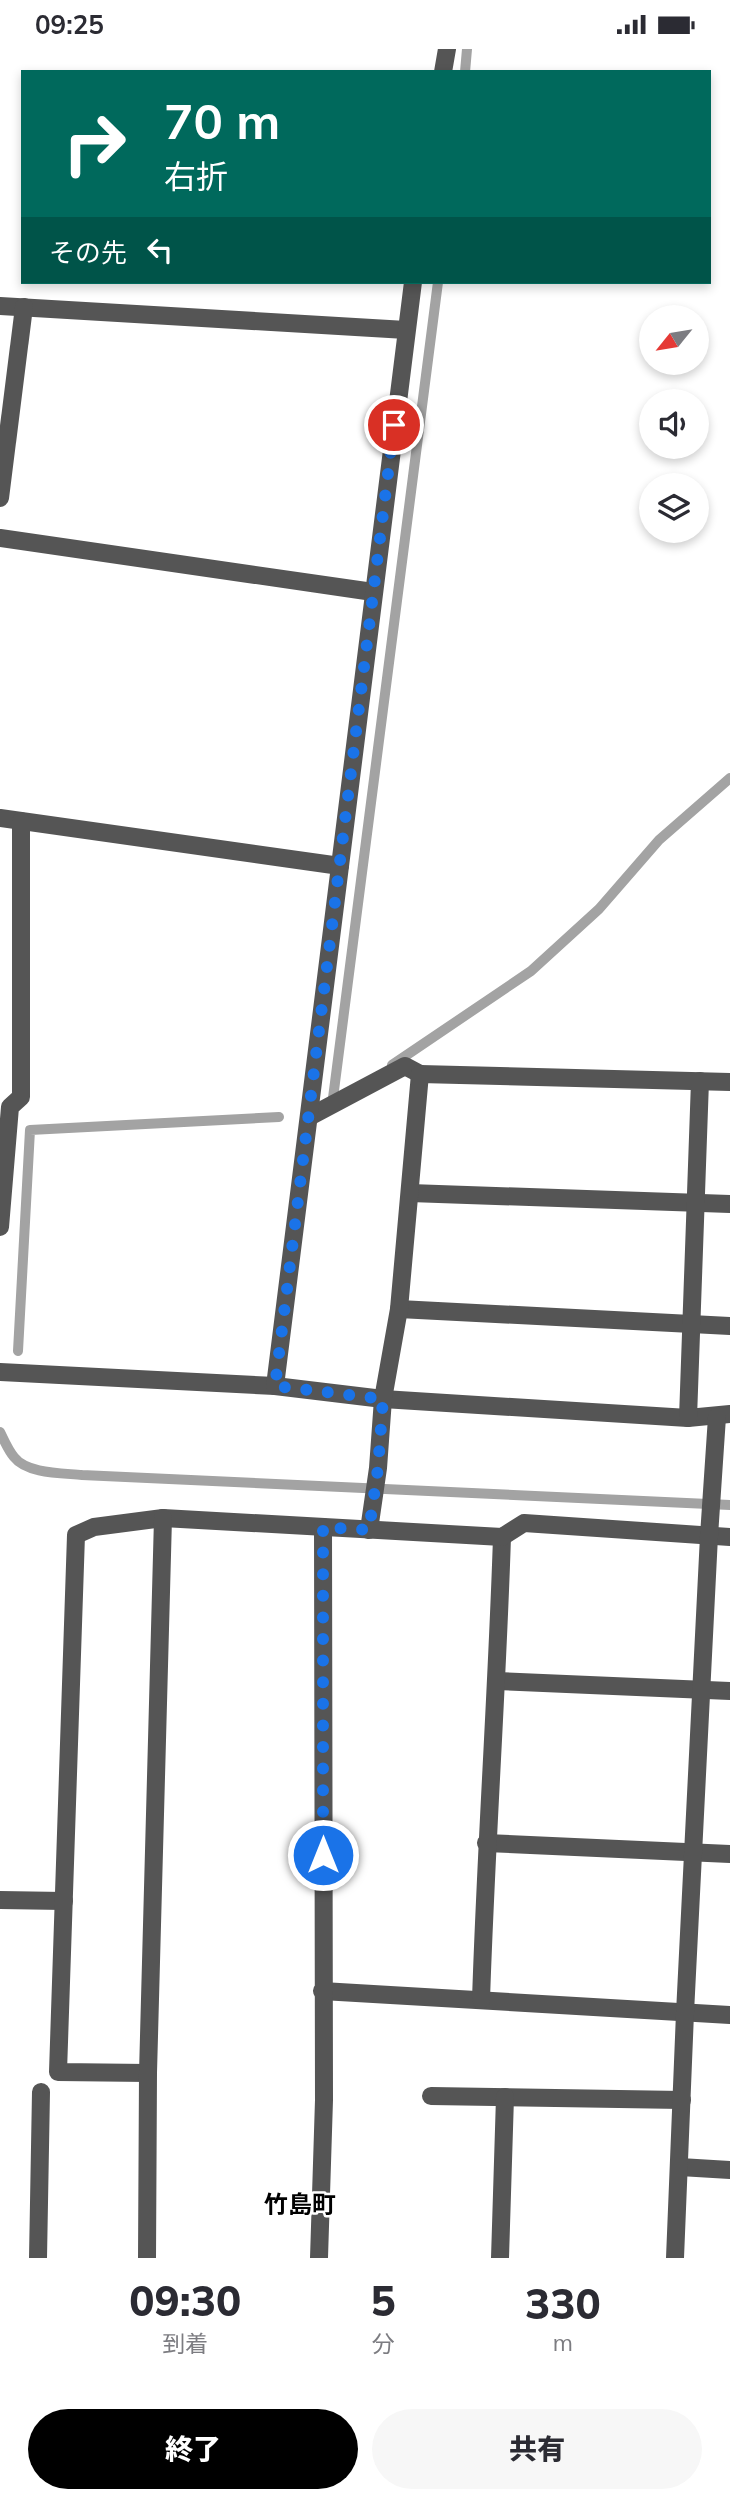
<!DOCTYPE html>
<html lang="ja">
<meta charset="utf-8">
<style>
:root{--surface:#fff;--page:#f7f7f7;--text:#2b2b33;--muted:#7c7c81;--accent:#000}
body{margin:0;font-family:Mulish,"Noto Sans JP",sans-serif;background:var(--page);color:var(--text);height:100vh;display:flex;flex-direction:column;font-size:26px;white-space:nowrap}
*{box-sizing:border-box;margin:0}
p{font-size:23px;color:var(--muted)}
.icon{flex:none;width:38px;height:38px;fill:none;stroke:currentColor;stroke-width:2;stroke-linecap:round;stroke-linejoin:round}
.map{position:relative;height:2209px;overflow:hidden}
.panel{display:flex;flex-direction:column;background:var(--surface);flex:1}
.panel>*{flex:none}
.guide{position:absolute;left:21px;top:21px;width:690px;height:214px;border-radius:0px;box-shadow:0 4px 10px #0003;background:#00695c;color:#fff;overflow:hidden}
.needle{width:46px;rotate:240deg}
.tools{position:absolute;left:639px;top:256px;display:grid;gap:14px}
.tools a{display:grid;place-items:center;width:70px;height:70px;border-radius:50%;background:var(--surface);box-shadow:0 4px 10px #0003;font-size:35px}
.pin{position:absolute;display:grid;place-items:center;width:60px;height:60px;color:#fff;margin:-30px;border:4px solid #fff;border-radius:50%;box-shadow:0 2px 7px #0007}
.me{position:absolute;width:77px;margin:-38px;rotate:0deg;stroke-linejoin:round;filter:drop-shadow(0 0 5px #0008)}
.turn{display:flex;align-items:center;gap:24px;height:147px;padding:0 28px;font-size:32px}
.turn .icon{width:91px;height:91px;stroke-width:2.5}
.turn b{display:block;font-size:49px;line-height:60px}
.then{display:flex;align-items:center;height:66px;padding:0 28px;background:#0003;gap:14px;font-size:26px}
.eta{display:flex;justify-content:space-evenly;align-items:center;height:119px;text-align:center}
.eta b{font-size:42px;font-weight:800;line-height:49px}
.button{display:flex;gap:14px;margin-top:auto;padding:14px 28px}
.button a{flex:1;height:80px;border-radius:42px;background:var(--accent);color:#fff;font-size:28px;font-weight:800;line-height:80px;text-align:center}
.button a+a{background:var(--page);color:var(--text)}
.status{display:flex;justify-content:space-between;align-items:center;height:49px;padding:0 35px;background:var(--surface);direction:ltr}
.status svg{height:19px;fill:currentColor}
.map>svg:first-child{display:block}
.lines{fill:none;stroke-linecap:round;stroke-linejoin:round}
.stream{stroke:#a3a3a3;stroke-width:10}
.minor{stroke:#555;stroke-width:18}
.route{stroke:#1a73e8;stroke-width:12;stroke-dasharray:0 21.6}
.labels{text-anchor:middle;dominant-baseline:central;stroke-width:5;stroke-linejoin:round;paint-order:stroke}
.quarter-label{font-size:24px;font-weight:bold;fill:#000;stroke:#fff}
</style>
<div class="status"><b>09:25</b><svg viewBox="0 0 49 12"><path d="M0 12V9h3v3zM5 12V6h3v6zM10 12V3h3v9zM15 12V0h3v12zM26 1h20v11H26zM47 4h2v5h-2z"/></svg></div>
<div class="map">
<svg width="730" height="2209" viewBox="0 0 730 2209">
<rect width="100%" height="100%" fill="#fff"/>
<g class="lines">
<g class="stream">
<path d="M465,23l2,-23"/>
<path d="M392,1016l139,-94 68,-62 60,-69 71,-62"/>
<path d="M333,1049l105,-816"/>
<path d="M18,1302l12,-221 249,-13"/>
<path d="M0,1383c4,8 8,18 14,25 13,17 49,16 68,18l648,30"/>
</g>
<g class="minor">
<path d="M443,23l4,-23"/>
<path d="M0,257l406,24"/>
<path d="M0,449l24,-191"/>
<path d="M0,489l373,54"/>
<path d="M0,769l340,48"/>
<path d="M309,1068l96,-51 15,8"/>
<path d="M410,1144l320,11"/>
<path d="M0,1178l10,-120 11,-10v-276"/>
<path d="M399,1260l331,17"/>
<path d="M0,1323l275,14 108,13 305,19 42,-4"/>
<path d="M275,1337l138,-1104"/>
<path d="M688,1369l12,-337"/>
<path d="M369,1481l9,-62 5,-69 16,-90 21,-235 310,8"/>
<path d="M497,1632l233,10"/>
<path d="M486,1794l244,11"/>
<path d="M0,1851l64,1"/>
<path d="M322,1942l408,24"/>
<path d="M481,1951c5,-154 16,-308 21,-463"/>
<path d="M148,2024l-90,-1 18,-537 18,-8 69,-9 339,19 22,-14 206,14"/>
<path d="M431,2047l251,4"/>
<path d="M680,2118l50,3"/>
<path d="M38,2209l3,-166"/>
<path d="M147,2209l1,-185 15,-555"/>
<path d="M319,2209l5,-158 -1,-573"/>
<path d="M500,2209l5,-161"/>
<path d="M675,2209l10,-245 24,-477 8,-119"/>
</g>
</g>
<g class="lines">
<path class="route" d="M323,1806v-328l46,3 9,-62 5,-69 -108,-13 119,-961"/>
</g>
<g class="labels">
<g class="quarter-label">
<text x="300" y="2155">竹島町</text>
</g>
</g>
</svg>
<div class="tools">
<a><svg class="needle" viewBox="-14 -14 28 28"><path d="M0-13l5 13h-10z" fill="#e53935"/><path d="M0 13l5-13h-10z" fill="#7c7c81"/></svg></a>
<a><svg class="icon" aria-label="sound" viewBox="0 0 24 24"><path d="M4 9h4l5-4v14l-5-4H4zM17 9q2 3 0 6"/></svg></a>
<a><svg class="icon" aria-label="layers" viewBox="0 0 24 24"><path d="M12 4l9 5-9 5-9-5zM3 14l9 5 9-5"/></svg></a>
</div>
<div class="pin" style="left:394px;top:376px;background:#d93025"><svg class="icon" aria-label="arrive" viewBox="0 0 24 24"><path d="M6 21V4h12l-3 4 3 4H6"/></svg></div>
<svg class="me" style="left:323px;top:1806px" viewBox="-20 -20 40 40"><circle r="17" fill="#1a73e8" stroke="#fff" stroke-width="3"/><path d="M0-11L8 9 0 5-8 9z" fill="#fff"/></svg>
<div class="guide">
<div class="turn"><svg class="icon" aria-label="right" viewBox="0 0 24 24"><path d="M7 20v-9h11M14 6l5 5-5 5"/></svg><div><b>70 m</b>右折</div></div>
<div class="then">その先<svg class="icon" aria-label="left" viewBox="0 0 24 24"><path d="M17 20v-9H6M10 6l-5 5 5 5"/></svg></div>
</div>
</div>
<section class="panel">
<div class="eta">
<div><b>09:30</b><p>到着</p></div>
<div><b>5</b><p>分</p></div>
<div><b>330</b><p>m</p></div>
</div>
<div class="button"><a>終了</a><a>共有</a></div>
</section>
